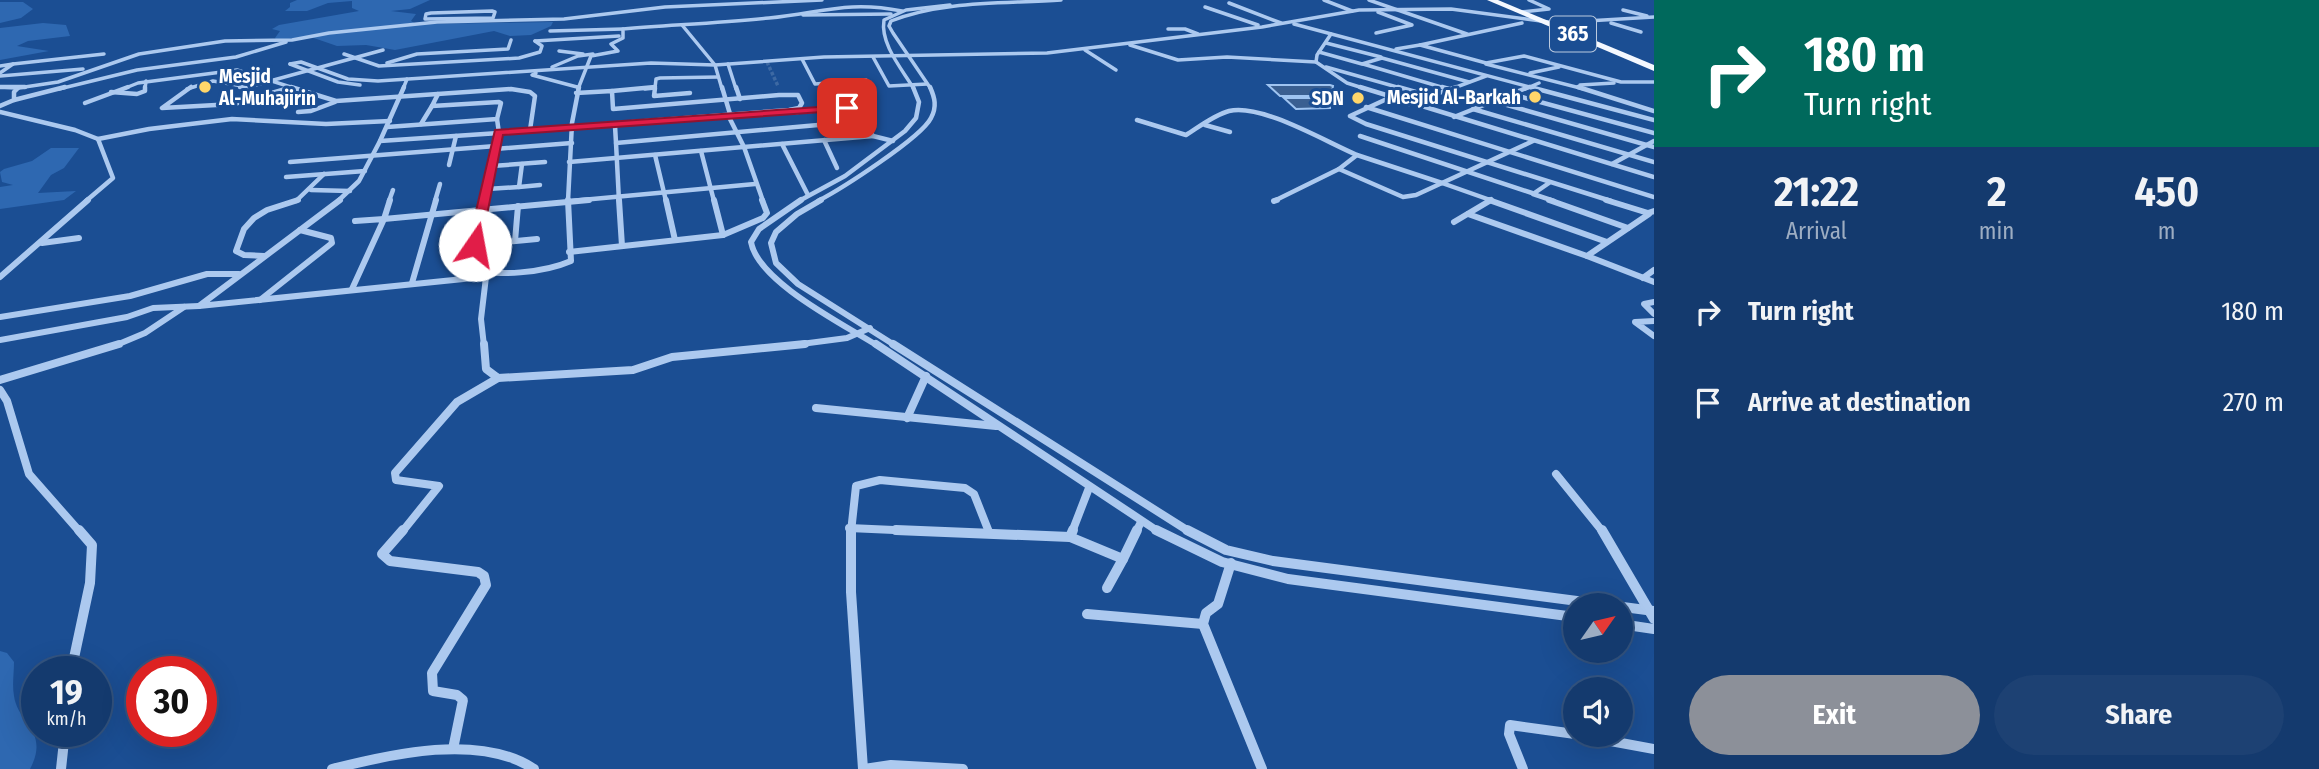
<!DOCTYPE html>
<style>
:root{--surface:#143a6e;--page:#1d4173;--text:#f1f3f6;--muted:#9dadc2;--line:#335481;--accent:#8c9099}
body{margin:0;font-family:"Fira Sans Condensed",sans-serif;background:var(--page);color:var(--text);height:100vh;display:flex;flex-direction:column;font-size:26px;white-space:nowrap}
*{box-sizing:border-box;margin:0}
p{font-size:23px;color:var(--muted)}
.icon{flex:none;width:38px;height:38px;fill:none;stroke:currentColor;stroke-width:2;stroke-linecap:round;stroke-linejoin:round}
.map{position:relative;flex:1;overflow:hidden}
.sheet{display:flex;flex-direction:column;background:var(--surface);width:665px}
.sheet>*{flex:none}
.guide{background:#00695c;color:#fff;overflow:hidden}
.needle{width:46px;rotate:56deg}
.fabs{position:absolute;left:1563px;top:593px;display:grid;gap:14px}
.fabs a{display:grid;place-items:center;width:70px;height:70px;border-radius:50%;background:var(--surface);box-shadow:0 7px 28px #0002,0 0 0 2px var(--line);font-size:35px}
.speed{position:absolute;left:21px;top:656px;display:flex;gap:14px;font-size:35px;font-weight:700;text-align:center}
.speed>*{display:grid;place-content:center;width:91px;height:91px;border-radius:50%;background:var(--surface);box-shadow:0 7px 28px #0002,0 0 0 2px var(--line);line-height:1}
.speed small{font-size:18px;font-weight:400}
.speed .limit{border:10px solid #d22;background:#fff;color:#111}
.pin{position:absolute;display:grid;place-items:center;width:60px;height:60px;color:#fff;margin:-30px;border-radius:14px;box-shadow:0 4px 10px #0006}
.me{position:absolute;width:77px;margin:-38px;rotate:12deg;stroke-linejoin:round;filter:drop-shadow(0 0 5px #0008)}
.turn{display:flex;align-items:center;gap:24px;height:147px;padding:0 35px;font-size:32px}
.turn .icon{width:91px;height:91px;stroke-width:2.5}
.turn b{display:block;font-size:49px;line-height:60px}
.eta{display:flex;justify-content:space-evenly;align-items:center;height:119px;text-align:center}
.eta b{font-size:42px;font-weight:700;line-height:49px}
.button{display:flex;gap:14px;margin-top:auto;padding:14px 35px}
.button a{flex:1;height:80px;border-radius:42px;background:var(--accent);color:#fff;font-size:28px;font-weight:700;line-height:80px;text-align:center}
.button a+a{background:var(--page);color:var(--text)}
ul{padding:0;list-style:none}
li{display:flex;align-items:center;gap:21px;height:91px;padding:0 35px}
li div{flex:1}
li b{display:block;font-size:26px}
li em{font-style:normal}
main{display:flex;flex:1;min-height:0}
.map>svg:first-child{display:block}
.green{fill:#2e68b1}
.water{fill:#3a5f91;stroke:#9fc4f1;stroke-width:2}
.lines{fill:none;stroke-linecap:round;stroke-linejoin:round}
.street-tunnel{stroke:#3d69a3;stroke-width:3.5;stroke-dasharray:3.5 2;stroke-linecap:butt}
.street-far4{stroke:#acc9ef;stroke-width:3.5}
.street-far3{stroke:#acc9ef;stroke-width:4.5}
.street-far2{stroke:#acc9ef;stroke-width:6}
.street-far1{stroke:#acc9ef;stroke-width:8}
.street{stroke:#acc9ef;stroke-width:10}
.primary{fill:#f4f8ff;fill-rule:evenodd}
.route{fill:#e11d48;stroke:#92132f;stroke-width:2}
.poi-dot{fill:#ffd66a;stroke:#1b4e93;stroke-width:2.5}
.labels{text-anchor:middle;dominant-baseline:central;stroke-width:6;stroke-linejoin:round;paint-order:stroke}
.far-poi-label{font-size:19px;font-weight:bold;fill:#fff;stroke:#1b4e93;text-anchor:end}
.shield{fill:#1b4e93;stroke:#bbcadf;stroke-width:2}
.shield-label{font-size:21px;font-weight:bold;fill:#fff}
</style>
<main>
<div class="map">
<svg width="1654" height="769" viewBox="0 0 1654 769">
<rect width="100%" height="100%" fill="#1b4e93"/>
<g class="green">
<path d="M297,0h133l-20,9 -19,2 25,3 -5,7 5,3 137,-2 -2,4 -20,9 -21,1 -16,-5 -99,19 -29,-5 -29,1 -29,-10 -31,5 -2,-3 5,-7 -8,-2 7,-4 80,-14 -7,-3v-7l-24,2 -21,8h-22l5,-4v-4z"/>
<path d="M0,2h23l10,7 -12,9 -21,5z"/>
<path d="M43,23l23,2 4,11 -42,5 -11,5 32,5 -49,9v-32z"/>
<path d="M51,148h28l-15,20 -13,7 -13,18 38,-2 -12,9 -64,9v-22l13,-2 -11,-3 -2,-10 4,-3 28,-8z"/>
<path d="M0,651l7,2 7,9c0,11 -2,23 0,34 4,28 36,35 16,73h-30z"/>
</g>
<g class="water">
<path d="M1268,85h62l3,1 -2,10h-51z"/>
<path d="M1284,98h46v10l-34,1z"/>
</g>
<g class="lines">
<path class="street-tunnel" d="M767,62l11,24"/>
<g class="street-far4">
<path d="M1324,0l28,11"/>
<path d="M1369,0l98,34"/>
<path d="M1229,3l52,20"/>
<path d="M1205,7l53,18"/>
<path d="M1623,10l24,6"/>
<path d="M492,11l3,1 -2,6 -68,1 1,-5 5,-1z"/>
<path d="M1521,12l28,-3 -20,-9"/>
<path d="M803,15l88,-1"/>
<path d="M1522,23l-102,22 66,18 38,-7 97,26h33"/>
<path d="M1553,23l101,-6"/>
<path d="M1611,23l30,9"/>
<path d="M1294,24l243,65"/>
<path d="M682,25l33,40 109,-8 223,-4 215,-26 97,-17 92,-1 105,14"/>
<path d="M1168,29h17l13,5"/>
<path d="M550,31l73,-2"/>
<path d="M1376,33l36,-8 -34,-13"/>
<path d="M1331,34l-14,21 -1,7 31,21 19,6"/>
<path d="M535,41l84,-5"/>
<path d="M1326,43l55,14"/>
<path d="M1130,45l48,15 49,-3 89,5"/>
<path d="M1396,49l24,-4"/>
<path d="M1085,50l31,20"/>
<path d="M559,51l24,3"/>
<path d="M1319,52l43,12 20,-6 87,24"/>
<path d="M344,54l35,12 140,-8 21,-6 2,-6 -7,-5"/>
<path d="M873,57l16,29 38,-2"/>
<path d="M802,59l13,25 51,-4"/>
<path d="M387,63l30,-9 91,-5 3,-9"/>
<path d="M13,64l91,-10"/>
<path d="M290,64l11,-2 47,17 30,2 273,-18 64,2 7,24"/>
<path d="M290,64l48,18 22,3"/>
<path d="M728,64l8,25"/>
<path d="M1363,64l85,25"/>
<path d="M1486,64l98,25"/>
<path d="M0,66l13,-2 -13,9"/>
<path d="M552,67l26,-11 15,-2"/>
<path d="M1326,67l78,22"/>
<path d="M536,73l-4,2 45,12"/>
<path d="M1530,73l29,-6"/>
<path d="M0,76l83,-7"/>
<path d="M1580,85l34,-2"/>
<path d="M0,87l18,1 40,-6 81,-28 86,-13 67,-1 37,-7 108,-11 127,-3 101,-12 157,-7"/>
<path d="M59,89l78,-19 99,-13 50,-15"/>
<path d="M123,89l15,-6 99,-13 60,19"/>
<path d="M145,89l1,-8"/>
<path d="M187,89l26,-8 35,6 135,-37"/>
<path d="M403,89l4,-10"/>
<path d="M578,89l13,-33 27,-5 -7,-7 12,-6v-9c49,-4 97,-6 146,-11 52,-5 78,-18 133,-7"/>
<path d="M645,89l10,-1 1,-9 4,-1 58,-1"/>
<path d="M914,89c-12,-20 -34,-45 -30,-69l22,-10 44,-5"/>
<path d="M931,89l-38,-56 -4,-7 2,-5c52,-21 115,-17 170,-21"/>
<path d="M1451,89l35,-13"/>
<path d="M1525,89l14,-6"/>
</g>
<g class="street-far3">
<path d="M0,87h25"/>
<path d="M191,87l-29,21 72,-4 55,-16"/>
<path d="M240,87h8"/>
<path d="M291,87l45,14 175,-12 19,3 5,4 -5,34 259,-20 10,-2 3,-5 -4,-8h-19l-166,14 -1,-18 -36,2"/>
<path d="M722,87l8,27"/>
<path d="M736,87l4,12"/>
<path d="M1360,87l294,90"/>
<path d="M1398,87l32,9"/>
<path d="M1442,87l7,2"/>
<path d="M1530,87l124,33"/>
<path d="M1578,87l76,24"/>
<path d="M655,88l-1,8 36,-3"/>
<path d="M612,91l43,-4"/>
<path d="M111,92l26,2 8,-3v-4"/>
<path d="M1511,94l143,39"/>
<path d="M1389,98l-39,18 16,8 245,77"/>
<path d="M14,100l51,-13"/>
<path d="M1493,101l161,46"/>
<path d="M281,102l25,-8"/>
<path d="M85,103l43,-16"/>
<path d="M1409,104l47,-17"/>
<path d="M0,106l14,-6v-8l4,-4"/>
<path d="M1366,107l288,90"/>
<path d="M1473,109l181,53"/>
<path d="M0,112l75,18 23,9 15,39 -27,23"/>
<path d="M298,112l13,-1 24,-9"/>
<path d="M729,117l15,30 19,54"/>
<path d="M1454,117l75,-30"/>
<path d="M1137,120l49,15c13,-8 28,-20 43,-24 32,-8 97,31 128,44l-18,14 64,28 13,-2 26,-12"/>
<path d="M421,124l11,-18"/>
<path d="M1205,125l25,7"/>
<path d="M615,126l1,17 247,-22"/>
<path d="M387,127l110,-8 4,-16 -2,-1 -67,4 6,-12"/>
<path d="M873,136l20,5"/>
<path d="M1360,136l172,57"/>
<path d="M98,139l51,-10 83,-10 94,5 64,-3"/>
<path d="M824,140l13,28"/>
<path d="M380,141l24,-54"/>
<path d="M616,143l3,58"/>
<path d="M782,144l26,51"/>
<path d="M495,149l77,-6"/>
<path d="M701,151l13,50"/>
<path d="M655,155l11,46"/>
<path d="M1357,155l85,28"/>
<path d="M290,162l206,-16"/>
<path d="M569,162l304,-26 -10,-15 -15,-13 -52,4"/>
<path d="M522,164l-3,23 21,-2"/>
<path d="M1612,164l42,-23"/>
<path d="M449,165l7,-29"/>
<path d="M492,166l53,-4"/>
<path d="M286,177l79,-6"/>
<path d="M1549,183l-16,11 21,7"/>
<path d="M487,189l32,-2"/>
<path d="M311,190l39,1"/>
<path d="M296,201l28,-27"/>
<path d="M338,201l21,-20 21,-40 119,-8 -2,-14"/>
<path d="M389,201l4,-11"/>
<path d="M435,201l5,-17"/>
<path d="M484,201l15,-68 31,-3"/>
<path d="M568,201l4,-78 7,-36"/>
<path d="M571,201l184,-17"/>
<path d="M799,201l46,-25 60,-45 11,-13 3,-16 -6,-15"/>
<path d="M818,201c23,-12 103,-63 113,-83 6,-11 4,-20 -1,-31"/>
<path d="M1274,201l65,-32"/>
<path d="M1489,201l2,-1"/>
<path d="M1493,201l-51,-18 91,-42"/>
</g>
<g class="street-far2">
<path d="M340,200l-141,106 284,-29"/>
<path d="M390,200l-6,19 205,-19"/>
<path d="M484,200l-16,71c32,4 73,3 103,-10l-3,-61"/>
<path d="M619,200l3,46"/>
<path d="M666,200l9,40"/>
<path d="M714,200l9,35"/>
<path d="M801,200l-42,29 -8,13c7,40 94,83 127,104"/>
<path d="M821,200l-24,14 -21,18 -5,11 5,20 22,21 98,62"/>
<path d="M1489,200l118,42"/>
<path d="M1549,200l79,28"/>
<path d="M1606,200l42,13 6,-2"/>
<path d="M1274,201l3,-1"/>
<path d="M1468,214l119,42 62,-42"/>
<path d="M1454,222l37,-22"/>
<path d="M515,241l3,-35"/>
<path d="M42,243l37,-5"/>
<path d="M475,245l62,-6"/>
<path d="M569,252l154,-17 40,-17 4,-5 -5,-13"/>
<path d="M264,256l-20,-1 -8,-4 8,-22 10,-11 13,-8 31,-10"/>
<path d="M1587,256l67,26"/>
<path d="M0,277l88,-77"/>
<path d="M1643,278l11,-8"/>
<path d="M412,283l24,-83"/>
<path d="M352,289l32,-70 -29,2"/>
<path d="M260,300l72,-57 -1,-5 -31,-8"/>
<path d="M1654,302l-10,2 10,10"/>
<path d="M0,317l130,-21 77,-22h32"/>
<path d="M1654,321l-19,1 19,14"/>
<path d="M0,340l127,-23 26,-9 46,-2"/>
<path d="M114,346l31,-13 39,-26"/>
<path d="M484,346l-3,-27 5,-42"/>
<path d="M786,346l61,-8 23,-10"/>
</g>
<g class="street-far1">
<path d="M484,344l2,25 12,9 135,-8 39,-13 133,-13"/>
<path d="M876,344l283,188"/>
<path d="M893,344l297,188"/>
<path d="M0,380l119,-36"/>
<path d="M0,390l7,11 22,73 51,58"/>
<path d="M816,408l180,18"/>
<path d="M907,418l19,-42"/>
<path d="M1556,474l47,58"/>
<path d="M849,528l90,4"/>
<path d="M402,532l37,-46 -43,-6 -1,-7 62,-71 41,-24"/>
<path d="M851,532l5,-46 24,-6 85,8 9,6 15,38"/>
<path d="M1072,532l17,-44"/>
<path d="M1136,532l5,-10"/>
</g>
<g class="street">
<path d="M403,530l-21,24 8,7 88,11 6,4 2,9 -54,88 1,18 24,4 6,5 -10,49"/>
<path d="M851,530v62l12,177"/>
<path d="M896,530l174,7"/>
<path d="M1073,530l-3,7 53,22 14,-29"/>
<path d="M1156,530l66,32 66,17 287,38"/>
<path d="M1187,530l39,20 47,11 381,50"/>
<path d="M1602,530l52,89"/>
<path d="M1231,563l-13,41 -12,9 -3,11 59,145"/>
<path d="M1107,588l16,-29"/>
<path d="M1087,614l116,10"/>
<path d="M1620,624l34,5"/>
<path d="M71,672l19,-89 2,-38 -13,-15"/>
<path d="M1578,735l76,14"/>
<path d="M61,769l4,-37"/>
<path d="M332,769c59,-15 148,-36 202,0"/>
<path d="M864,769l27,-4 72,4"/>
<path d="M1523,769l-14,-35 1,-9 65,9"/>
</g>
<path class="primary" d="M1487,0h11l156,65v6z"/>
</g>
<path class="route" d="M847,105l4,3 -1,2 -347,25 -22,110 -6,4 -7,-4 27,-115z"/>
<g class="poi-dot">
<circle cx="205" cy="87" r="7"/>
<circle cx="1535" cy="97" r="7"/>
<circle cx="1358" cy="98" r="7"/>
</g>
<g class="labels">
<g class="far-poi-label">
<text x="219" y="76" text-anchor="start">Mesjid<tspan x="219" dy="22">Al-Muhajirin</tspan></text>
<text x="1521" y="97">Mesjid Al-Barkah</text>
<text x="1344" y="98">SDN</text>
</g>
<rect class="shield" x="1550" y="16.5" width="46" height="35" rx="5"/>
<g class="shield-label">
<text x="1573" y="34">365</text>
</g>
</g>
</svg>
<div class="fabs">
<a><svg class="needle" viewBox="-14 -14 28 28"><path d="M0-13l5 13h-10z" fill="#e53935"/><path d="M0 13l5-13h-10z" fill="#9dadc2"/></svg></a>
<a><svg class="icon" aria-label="sound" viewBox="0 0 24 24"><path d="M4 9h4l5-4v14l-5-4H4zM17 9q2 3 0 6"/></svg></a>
</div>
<div class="speed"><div>19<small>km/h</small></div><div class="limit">30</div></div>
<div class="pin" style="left:847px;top:108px;background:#d93025"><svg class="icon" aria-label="arrive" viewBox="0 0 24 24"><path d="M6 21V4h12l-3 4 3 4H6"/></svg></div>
<svg class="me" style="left:475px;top:245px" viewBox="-20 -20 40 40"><circle r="19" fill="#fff"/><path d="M0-13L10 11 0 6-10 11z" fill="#e11d48"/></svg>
</div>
<section class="sheet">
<div class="guide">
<div class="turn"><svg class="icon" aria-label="right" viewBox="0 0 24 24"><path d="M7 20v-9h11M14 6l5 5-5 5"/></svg><div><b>180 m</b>Turn right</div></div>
</div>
<div class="eta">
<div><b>21:22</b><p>Arrival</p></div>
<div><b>2</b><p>min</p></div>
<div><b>450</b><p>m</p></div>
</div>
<ul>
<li><svg class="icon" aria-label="right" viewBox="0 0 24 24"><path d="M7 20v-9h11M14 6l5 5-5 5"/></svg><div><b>Turn right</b></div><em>180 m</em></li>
<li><svg class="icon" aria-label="arrive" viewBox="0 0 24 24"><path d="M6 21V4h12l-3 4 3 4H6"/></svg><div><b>Arrive at destination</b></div><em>270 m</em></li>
</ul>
<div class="button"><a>Exit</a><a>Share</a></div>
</section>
</main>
